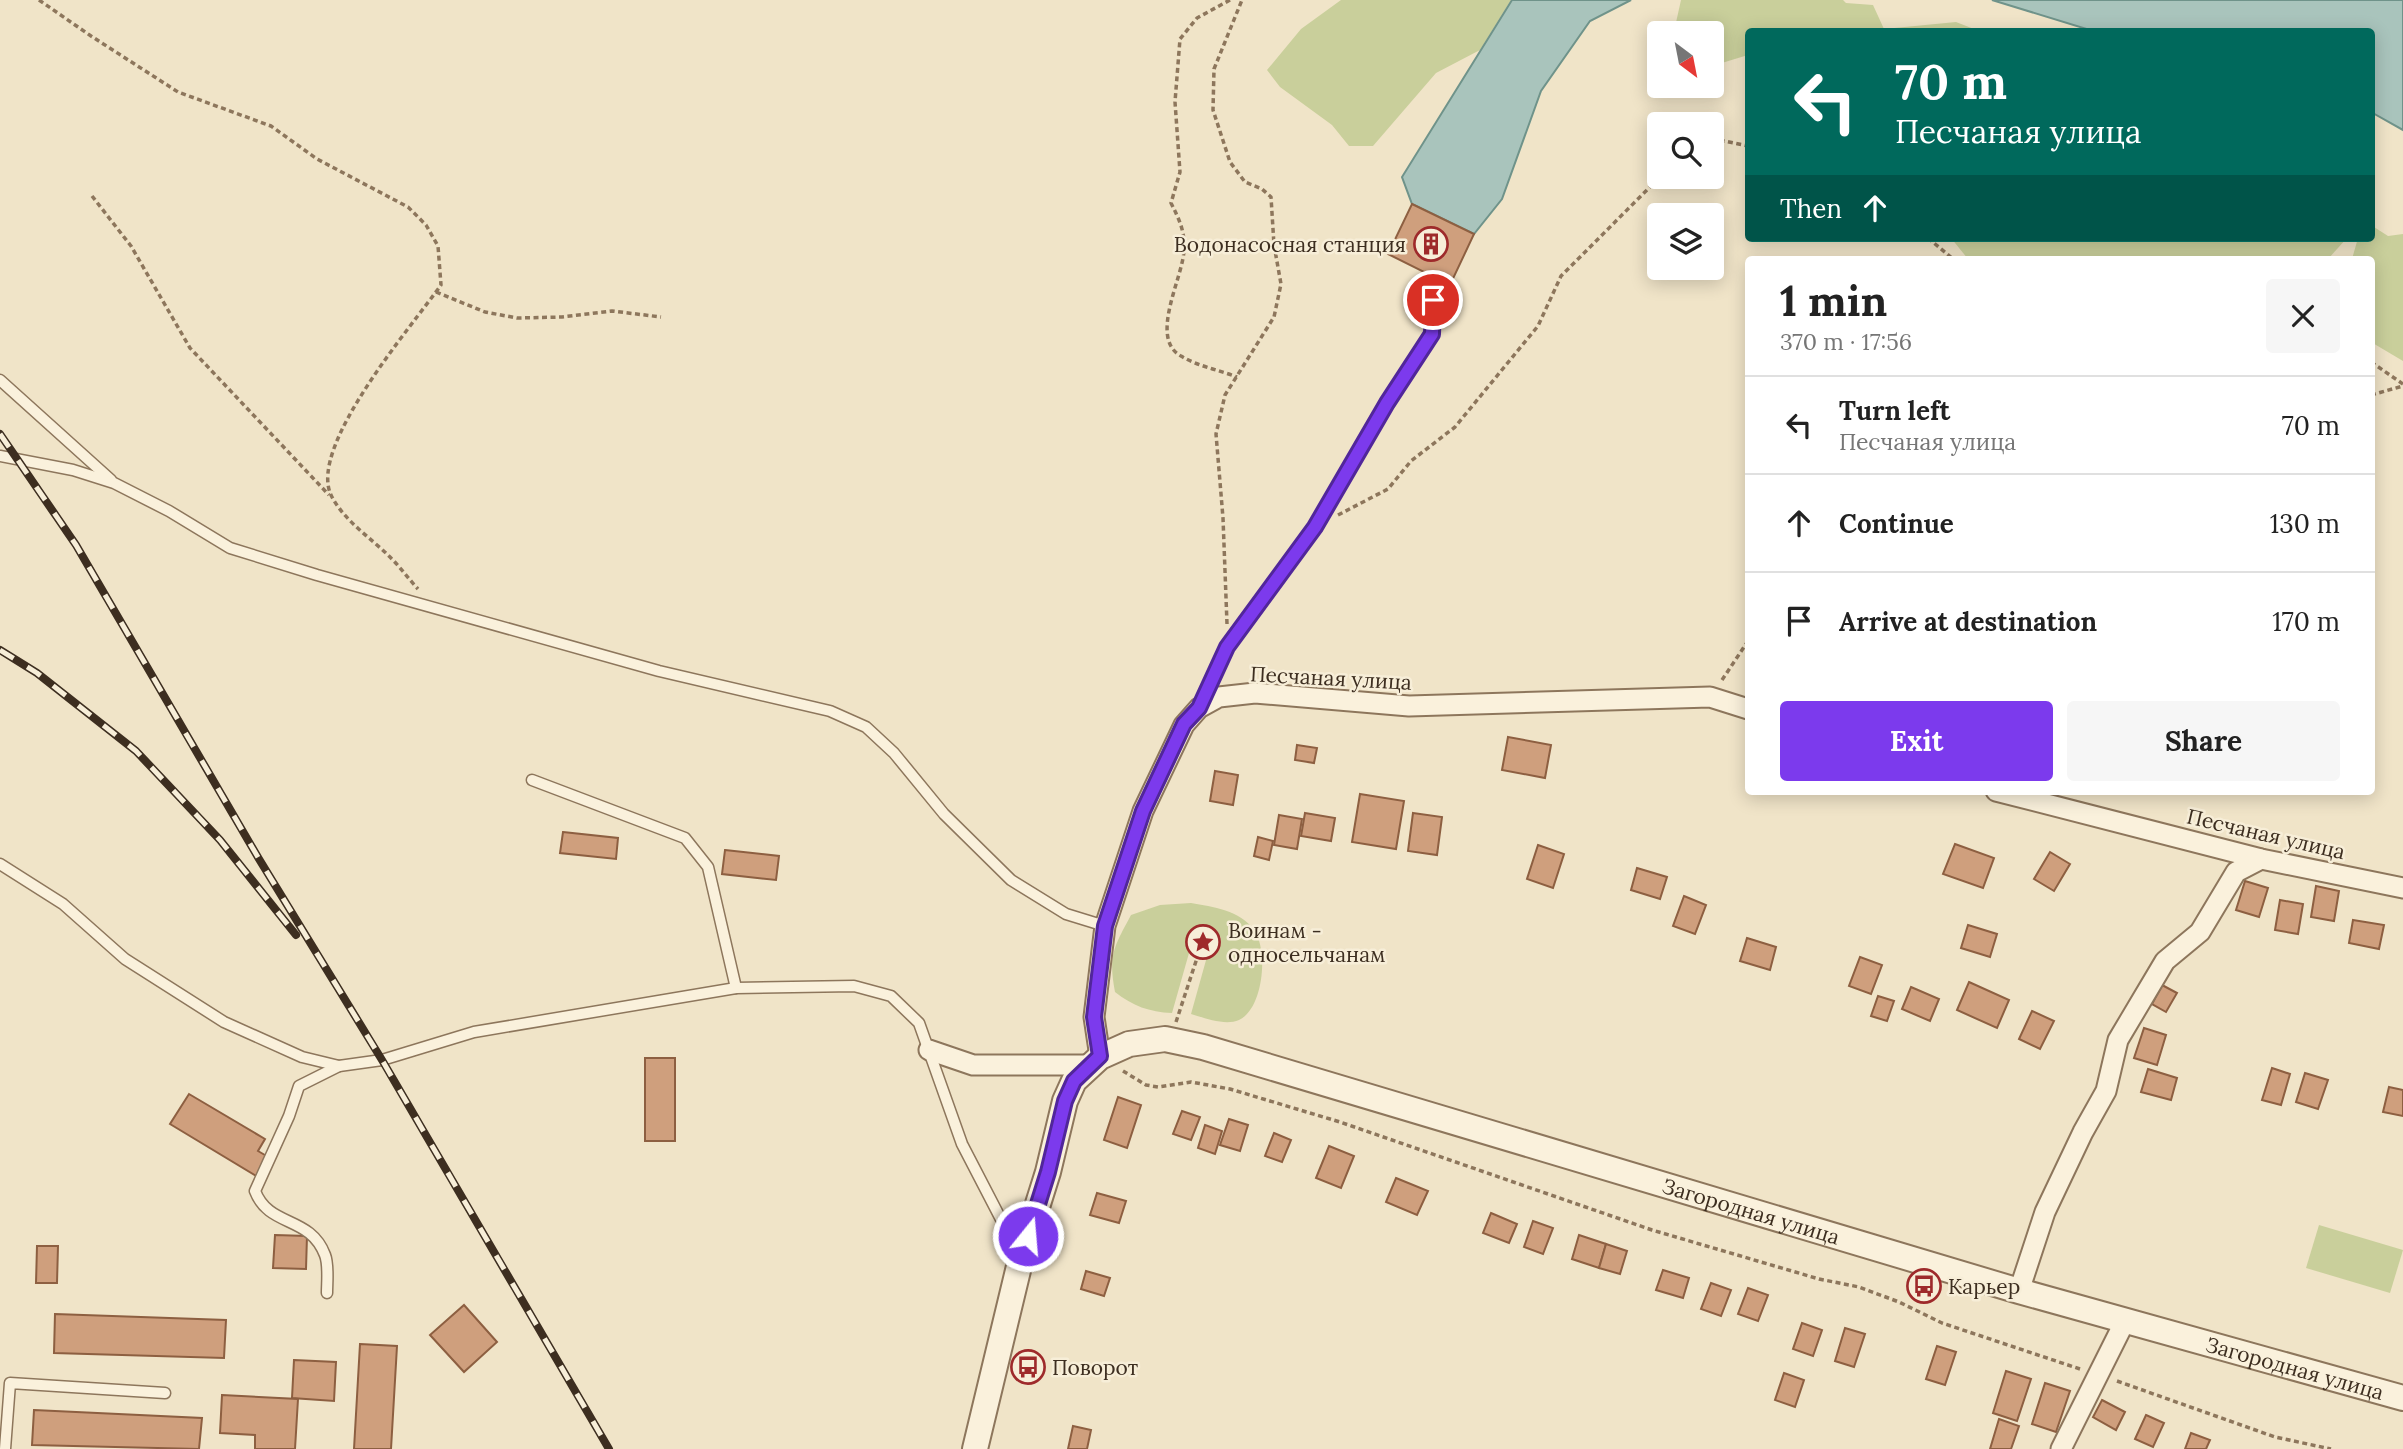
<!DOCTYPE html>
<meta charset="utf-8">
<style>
:root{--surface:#fff;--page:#f6f6f6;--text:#222;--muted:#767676;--line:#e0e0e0;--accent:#7c3aed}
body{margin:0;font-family:Lora,serif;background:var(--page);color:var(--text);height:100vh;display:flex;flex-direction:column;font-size:26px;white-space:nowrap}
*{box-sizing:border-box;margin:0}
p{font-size:23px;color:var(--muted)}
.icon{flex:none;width:38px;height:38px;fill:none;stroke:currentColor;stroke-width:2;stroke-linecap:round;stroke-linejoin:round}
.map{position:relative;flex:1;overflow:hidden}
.panel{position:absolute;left:1745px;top:256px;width:630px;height:539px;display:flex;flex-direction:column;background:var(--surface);border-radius:7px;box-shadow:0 4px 18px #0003}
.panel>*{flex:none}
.guide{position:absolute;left:1745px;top:28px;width:630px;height:214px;border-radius:7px;box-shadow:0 4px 18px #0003;background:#00695c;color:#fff;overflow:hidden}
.needle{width:46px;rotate:148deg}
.buttons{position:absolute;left:1647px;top:21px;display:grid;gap:14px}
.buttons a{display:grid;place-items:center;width:77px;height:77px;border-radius:7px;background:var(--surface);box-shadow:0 4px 18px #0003;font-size:35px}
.pin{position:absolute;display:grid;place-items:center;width:60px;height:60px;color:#fff;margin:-30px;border:4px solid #fff;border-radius:50%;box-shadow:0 2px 7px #0007}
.me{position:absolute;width:77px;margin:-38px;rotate:17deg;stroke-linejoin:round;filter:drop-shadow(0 0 5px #0008)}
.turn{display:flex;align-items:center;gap:24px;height:147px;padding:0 35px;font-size:32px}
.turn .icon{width:91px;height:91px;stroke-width:2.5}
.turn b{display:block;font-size:49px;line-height:60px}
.then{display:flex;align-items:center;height:66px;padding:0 35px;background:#0003;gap:14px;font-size:26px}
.round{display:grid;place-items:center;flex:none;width:74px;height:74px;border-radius:7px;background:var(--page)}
.summary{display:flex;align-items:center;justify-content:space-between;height:119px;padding:0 35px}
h1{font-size:42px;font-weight:700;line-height:52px}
.cta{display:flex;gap:14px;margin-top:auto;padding:14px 35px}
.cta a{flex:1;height:80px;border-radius:7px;background:var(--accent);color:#fff;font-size:28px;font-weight:700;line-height:80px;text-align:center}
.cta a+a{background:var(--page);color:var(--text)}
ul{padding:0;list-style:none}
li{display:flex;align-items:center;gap:21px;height:98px;padding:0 35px;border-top:2px solid var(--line)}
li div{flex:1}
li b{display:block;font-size:26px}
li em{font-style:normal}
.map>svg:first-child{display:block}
.green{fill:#c9cf9b}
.water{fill:#a9c4bc;stroke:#6f938a;stroke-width:2}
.building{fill:#cf9f7d;stroke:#8d5f41;stroke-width:2}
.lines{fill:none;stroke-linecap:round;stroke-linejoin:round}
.service-casing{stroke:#8d765c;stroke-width:13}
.minor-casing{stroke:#8d765c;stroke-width:23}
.tertiary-casing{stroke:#8d765c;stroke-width:28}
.path{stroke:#8d765c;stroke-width:3.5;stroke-dasharray:5 3.5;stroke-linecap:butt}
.service{stroke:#faf1dc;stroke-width:10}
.minor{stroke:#faf1dc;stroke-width:19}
.tertiary{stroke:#faf1dc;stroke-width:24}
.rail-casing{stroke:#3d2e20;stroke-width:8}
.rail{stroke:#f7eed8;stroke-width:5;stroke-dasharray:16;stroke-linecap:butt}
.route-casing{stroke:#51269a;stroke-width:18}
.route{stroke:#7c3aed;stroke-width:12}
.labels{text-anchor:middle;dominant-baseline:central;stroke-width:5;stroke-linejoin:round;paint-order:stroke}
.poi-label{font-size:21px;fill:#3d2e20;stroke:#f7eed8;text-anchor:start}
.street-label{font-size:21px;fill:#3d2e20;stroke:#f7eed8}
</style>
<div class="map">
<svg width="2403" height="1449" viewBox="0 0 2403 1449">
<rect width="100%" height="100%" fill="#f0e4c8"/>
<g class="green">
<path d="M1341,0h170l-31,50 -44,23 -63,73h-24l-17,-21 -52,-38 -13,-17 34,-41z"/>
<path d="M1681,0h162l3,3 27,2 11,24 72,-7 23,9 -231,1v23l-36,11v-33h-33l-4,-6z"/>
<path d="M2374,227l14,9 15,-2v127l-32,-19v-83h-19l6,-21h13v-9z"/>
<path d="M1951,238h396l-19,21h-360z"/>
<path d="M1191,903c22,4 49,7 63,27 15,21 9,79 -15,90 -14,6 -34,-2 -48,-6l17,-61 8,2 5,-18 -28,-9 -5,17 3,1 -19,67c-23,-1 -39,-7 -57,-21 -7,-37 -1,-45 16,-77l29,-10z"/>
<path d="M2319,1225l84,25 -13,43 -84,-25z"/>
</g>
<g class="water">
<path d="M1512,0h119l-41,21 -49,70 -39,108 -28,35 -62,-30 -10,-27z"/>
<path d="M1992,0h411v130l-32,-18v-80l-278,-1z"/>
</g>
<g class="building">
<path d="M1412,204l62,30 -24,51 -62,-31z"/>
<path d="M1508,737l43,8 -6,33 -43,-8z"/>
<path d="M1297,745l20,3 -3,15 -19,-3z"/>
<path d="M1215,771l23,4 -5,30 -23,-4z"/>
<path d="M1360,794l44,7 -8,48 -44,-7z"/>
<path d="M1305,813l30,5 -4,23 -30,-5z"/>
<path d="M1413,813l29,4 -5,38 -29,-4z"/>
<path d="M1279,815l23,4 -5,30 -23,-4z"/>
<path d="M563,832l55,6 -2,21 -56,-6z"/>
<path d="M1258,837l15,4 -4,19 -15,-4z"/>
<path d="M1955,844l39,14 -11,30 -40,-14z"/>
<path d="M1538,845l26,9 -11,34 -26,-9z"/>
<path d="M725,850l54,6 -3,24 -54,-6z"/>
<path d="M2050,852l20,12 -16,27 -20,-12z"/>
<path d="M1637,868l30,9 -7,22 -29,-9z"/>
<path d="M2245,881l23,7 -9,29 -23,-7z"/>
<path d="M2316,886l23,5 -5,30 -23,-4z"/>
<path d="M1684,896l22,9 -11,29 -22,-8z"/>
<path d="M2280,900l23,4 -5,30 -23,-4z"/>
<path d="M2353,920l31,5 -5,24 -30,-6z"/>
<path d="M1968,925l29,9 -7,23 -29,-9z"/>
<path d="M1747,938l29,9 -6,23 -30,-9z"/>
<path d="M1860,957l22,8 -11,29 -22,-8z"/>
<path d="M1969,982l40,18 -12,28 -40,-18z"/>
<path d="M2162,985l15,8 -11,19 -14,-8z"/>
<path d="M1911,987l28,12 -9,22 -28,-12z"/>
<path d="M1878,996l16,5 -7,20 -16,-5z"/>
<path d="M2032,1011l22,10 -14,28 -21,-10z"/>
<path d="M2144,1028l22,7 -9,30 -23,-7z"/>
<rect x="645" y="1058" width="30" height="83"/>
<path d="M2272,1068l18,6 -9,31 -19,-5z"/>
<path d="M2148,1069l29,9 -6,22 -30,-8z"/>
<path d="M2305,1073l23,7 -10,29 -22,-7z"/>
<path d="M2389,1087l14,3v26l-20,-4z"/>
<path d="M189,1094l76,45 -7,12 12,7 -12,19 -88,-53z"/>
<path d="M1118,1097l23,8 -14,43 -23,-8z"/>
<path d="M1182,1111l18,6 -9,23 -18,-6z"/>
<path d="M1229,1119l19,6 -8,26 -20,-6z"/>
<path d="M1205,1125l17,6 -7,23 -17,-6z"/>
<path d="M1274,1133l17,7 -9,22 -17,-6z"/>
<path d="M1329,1146l25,10 -13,32 -25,-10z"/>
<path d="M1396,1178l32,13 -11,24 -31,-13z"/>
<path d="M1097,1193l29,8 -7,22 -29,-8z"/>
<path d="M1491,1213l26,11 -8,19 -26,-10z"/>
<path d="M1533,1221l20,7 -10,26 -19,-7z"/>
<path d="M275,1235l32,1 -1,33 -33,-1z"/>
<path d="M1579,1235l27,9 -7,24 -27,-9z"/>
<path d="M1606,1244l21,7 -7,23 -21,-6z"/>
<path d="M37,1246h21l-1,37h-21z"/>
<path d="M1663,1270l26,8 -6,20 -27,-8z"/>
<path d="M1086,1271l24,7 -6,18 -23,-7z"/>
<path d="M1711,1283l20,7 -10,26 -20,-7z"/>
<path d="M1748,1288l20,7 -10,26 -20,-7z"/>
<path d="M464,1305l33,37 -33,30 -34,-37z"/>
<path d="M55,1314l171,6 -2,38 -170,-5z"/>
<path d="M1802,1323l20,7 -9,26 -20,-7z"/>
<path d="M1845,1328l20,6 -11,33 -19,-6z"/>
<path d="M360,1344l37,2 -6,103h-37z"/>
<path d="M1937,1346l19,6 -11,33 -19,-6z"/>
<path d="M294,1360l42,2 -2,39 -42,-3z"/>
<path d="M2006,1371l25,8 -14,42 -24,-8z"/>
<path d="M1784,1373l20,7 -9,27 -20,-7z"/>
<path d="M2045,1383l25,8 -14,41 -24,-8z"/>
<path d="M222,1395l76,4 -3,50h-40v-14l-35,-2z"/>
<path d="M2102,1400l23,12 -9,18 -23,-13z"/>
<path d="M34,1410l168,8 -3,31 -167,-4z"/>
<path d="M2146,1415l18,8 -11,24 -18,-8z"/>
<path d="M1999,1419l20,7 -8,23h-21z"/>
<path d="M1073,1426l18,4 -4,19h-19z"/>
<path d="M2191,1433l19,7 -4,9h-21z"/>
</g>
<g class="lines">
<g class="service-casing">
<g id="service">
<path d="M0,380l111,100"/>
<path d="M0,456l73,14 41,13 55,28 61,37 87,27 342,96 171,40 36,16 28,26 50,61 67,66 55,34 39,12"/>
<path d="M1201,704l26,-57 88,-120 72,-124 44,-68 2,-35"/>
<path d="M532,780l153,58 23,29 28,121"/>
<path d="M0,864l63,40 62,55 99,63 78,35 37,9 43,-6 92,-28 262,-44 118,-2 37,10 28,27 43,121 57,110"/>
<path d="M327,1293c0,-11 2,-28 -2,-38 -15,-40 -56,-27 -70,-64l34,-75 10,-30 40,-20"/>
<path d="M5,1449l5,-66 155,10"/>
</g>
</g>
<g class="minor-casing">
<g id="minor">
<path d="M1996,791l265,68 142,29"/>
<path d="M929,1050l44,15h116"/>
<path d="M1100,1057l-6,-40 11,-91 38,-115 41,-86 15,-17 20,-11 36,-4 154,13 301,-9 38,12"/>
<path d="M2019,1291l26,-79 38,-80 23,-41 12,-51 47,-79 35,-29 36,-60 25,-13"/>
<path d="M2061,1449l65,-130"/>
</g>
</g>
<g class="tertiary-casing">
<g id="tertiary">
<path id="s1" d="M975,1449l46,-191 27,-86 17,-71 9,-20 26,-24 29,-13 36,-5 38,8 816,244 384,107"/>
</g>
</g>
<g class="path">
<path d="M39,0l52,36 87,56 93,34 46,33 91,48 18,18 12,21 3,39c-29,41 -133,161 -110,210 12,25 40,43 59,62 10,10 18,21 28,32"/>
<path d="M1230,0l-33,18 -17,21 -5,63 5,70 -9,31c8,16 14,28 13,46 0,27 -36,89 -3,107 16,10 38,14 56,21"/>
<path d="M1712,146l12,-5 24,5"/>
<path d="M92,196l39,50 59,102 139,147"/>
<path d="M1928,238l25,21"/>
<path d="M436,292l49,20 32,6 45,-1 50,-6 49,6"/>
<path d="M2371,362l32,22"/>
<path d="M2371,395l32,-9"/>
<path d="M1338,515l50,-26 23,-28 44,-34 83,-101 23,-50 99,-99"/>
<path d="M1227,624l-4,-106 -7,-84 9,-39 49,-78 7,-33 -7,-39 -3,-48 -9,-8 -17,-7 -15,-20 -17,-52 1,-41 28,-69"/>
<path d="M1722,680l26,-39"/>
<path d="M1176,1022l24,-73"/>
<path d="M1123,1071l23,14 12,2 33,-5 39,7 110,33 312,108 167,49 40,8 40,15 43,21 138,46"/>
<path d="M2117,1381l158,56 56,12"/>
</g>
<use href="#service" class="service"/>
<use href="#minor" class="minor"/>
<use href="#tertiary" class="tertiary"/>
<g class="rail-casing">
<g id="rail">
<path d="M0,434l76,111 183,314 123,201 227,389"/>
<path d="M0,650l37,23 99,78 84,89 76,95"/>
</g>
</g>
<use href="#rail" class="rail"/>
</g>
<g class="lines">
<g class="route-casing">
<path id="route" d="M1028,1236l20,-64 17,-71 9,-20 26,-25 -6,-39 11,-91 38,-115 41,-87 15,-16 28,-61 88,-120 72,-124 45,-69 1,-34"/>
</g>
<use href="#route" class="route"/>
</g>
<defs>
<g id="building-ring" transform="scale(1.75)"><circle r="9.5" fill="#f7eed8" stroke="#9e2a2b" stroke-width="1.5"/><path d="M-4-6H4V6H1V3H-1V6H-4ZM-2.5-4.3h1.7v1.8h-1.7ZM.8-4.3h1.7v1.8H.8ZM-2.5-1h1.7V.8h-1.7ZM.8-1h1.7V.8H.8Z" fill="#9e2a2b"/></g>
<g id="sight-ring" transform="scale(1.75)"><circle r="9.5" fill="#f7eed8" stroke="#9e2a2b" stroke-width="1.5"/><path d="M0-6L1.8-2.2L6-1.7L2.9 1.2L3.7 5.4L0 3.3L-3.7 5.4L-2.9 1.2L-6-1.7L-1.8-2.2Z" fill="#9e2a2b"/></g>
<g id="bus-ring" transform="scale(1.75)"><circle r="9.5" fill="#f7eed8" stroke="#9e2a2b" stroke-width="1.5"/><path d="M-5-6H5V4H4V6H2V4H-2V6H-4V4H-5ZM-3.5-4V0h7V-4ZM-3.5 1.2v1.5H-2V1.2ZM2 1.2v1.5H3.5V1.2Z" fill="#9e2a2b"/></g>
</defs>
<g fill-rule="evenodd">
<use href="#building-ring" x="1431" y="244"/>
<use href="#sight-ring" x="1203" y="942"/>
<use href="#bus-ring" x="1924" y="1286"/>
<use href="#bus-ring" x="1028" y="1367"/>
</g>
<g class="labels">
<g class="poi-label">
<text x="1406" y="244" text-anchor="end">Водонасосная станция</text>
<text x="1228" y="930">Воинам -<tspan x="1228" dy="24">односельчанам</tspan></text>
<text x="1948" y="1286">Карьер</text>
<text x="1052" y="1367">Поворот</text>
</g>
<g class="street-label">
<text transform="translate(1331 678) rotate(3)">Песчаная улица</text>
<text transform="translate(2266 834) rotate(13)">Песчаная улица</text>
<text stroke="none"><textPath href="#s1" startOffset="1096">Загородная улица</textPath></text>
<text stroke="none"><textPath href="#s1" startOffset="1662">Загородная улица</textPath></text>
</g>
</g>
</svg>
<div class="buttons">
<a><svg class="needle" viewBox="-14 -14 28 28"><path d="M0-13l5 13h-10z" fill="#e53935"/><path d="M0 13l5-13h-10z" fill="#767676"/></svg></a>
<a><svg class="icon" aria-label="search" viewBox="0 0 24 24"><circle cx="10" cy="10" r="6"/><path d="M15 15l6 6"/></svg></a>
<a><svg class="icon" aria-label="layers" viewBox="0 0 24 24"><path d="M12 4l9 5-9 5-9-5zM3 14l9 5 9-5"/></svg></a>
</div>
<div class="pin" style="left:1433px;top:300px;background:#d93025"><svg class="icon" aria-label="arrive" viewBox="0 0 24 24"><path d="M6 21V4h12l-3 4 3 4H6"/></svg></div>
<svg class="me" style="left:1028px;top:1236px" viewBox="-20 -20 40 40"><circle r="17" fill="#7c3aed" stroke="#fff" stroke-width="3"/><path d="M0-11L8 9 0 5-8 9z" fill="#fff"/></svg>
<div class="guide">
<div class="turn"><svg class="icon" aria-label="left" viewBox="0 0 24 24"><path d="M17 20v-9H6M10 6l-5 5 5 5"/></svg><div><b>70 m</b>Песчаная улица</div></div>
<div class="then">Then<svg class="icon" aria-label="ahead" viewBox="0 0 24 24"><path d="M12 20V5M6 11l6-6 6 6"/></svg></div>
</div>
<section class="panel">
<div class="summary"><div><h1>1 min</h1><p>370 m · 17:56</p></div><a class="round"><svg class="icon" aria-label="close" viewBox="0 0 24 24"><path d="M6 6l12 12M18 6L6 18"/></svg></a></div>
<ul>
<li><svg class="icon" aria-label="left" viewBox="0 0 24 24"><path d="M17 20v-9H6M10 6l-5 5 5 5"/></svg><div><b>Turn left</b><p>Песчаная улица</p></div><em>70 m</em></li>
<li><svg class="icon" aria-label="ahead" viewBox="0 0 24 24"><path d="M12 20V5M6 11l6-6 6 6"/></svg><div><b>Continue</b></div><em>130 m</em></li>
<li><svg class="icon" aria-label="arrive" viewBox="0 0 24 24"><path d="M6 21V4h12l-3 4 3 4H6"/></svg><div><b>Arrive at destination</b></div><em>170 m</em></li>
</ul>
<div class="cta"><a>Exit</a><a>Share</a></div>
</section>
</div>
